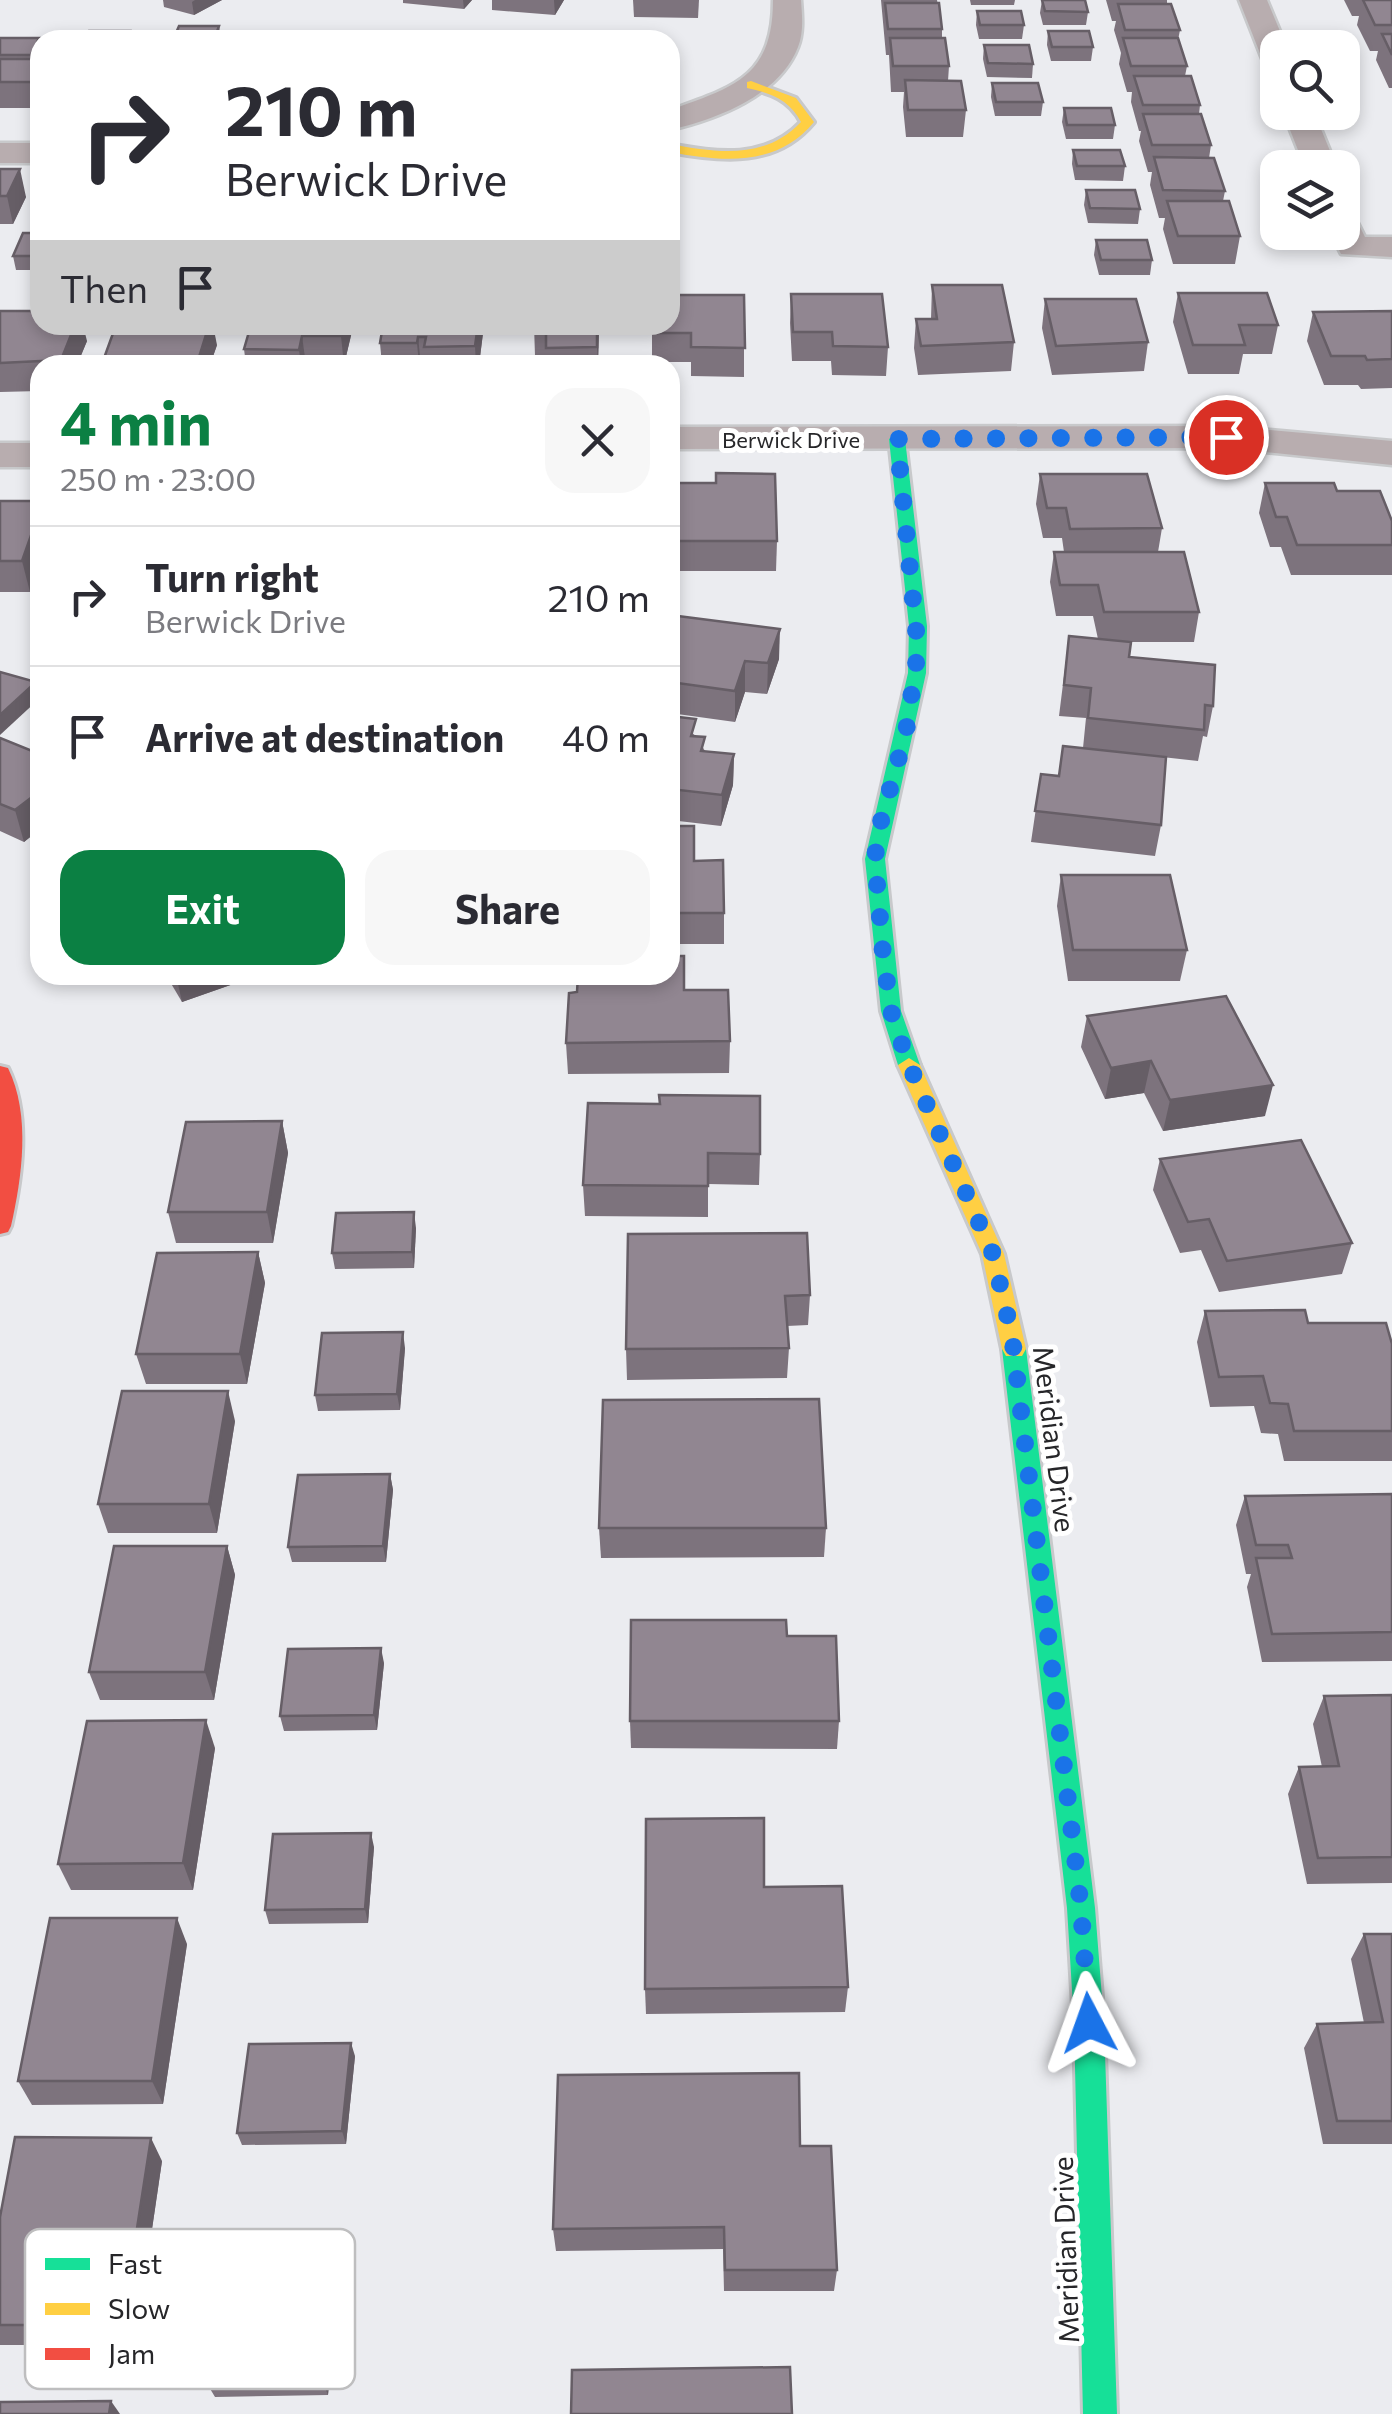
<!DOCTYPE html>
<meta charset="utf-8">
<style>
:root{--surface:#fff;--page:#f7f7f7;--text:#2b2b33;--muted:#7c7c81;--line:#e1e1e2;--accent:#0b8043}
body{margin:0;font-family:Commissioner,sans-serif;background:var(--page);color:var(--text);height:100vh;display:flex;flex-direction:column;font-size:38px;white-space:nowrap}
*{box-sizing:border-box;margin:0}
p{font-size:32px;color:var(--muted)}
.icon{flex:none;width:55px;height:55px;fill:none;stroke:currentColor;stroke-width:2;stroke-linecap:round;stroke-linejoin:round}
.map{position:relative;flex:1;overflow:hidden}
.drawer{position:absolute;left:30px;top:355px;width:650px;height:630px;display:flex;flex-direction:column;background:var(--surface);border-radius:30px;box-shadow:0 5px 15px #0003}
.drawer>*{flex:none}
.banner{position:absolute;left:30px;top:30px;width:650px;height:305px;border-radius:30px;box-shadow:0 5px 15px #0003;background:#fff;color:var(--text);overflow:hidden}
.tools{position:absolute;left:1260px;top:30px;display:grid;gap:20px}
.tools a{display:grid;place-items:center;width:100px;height:100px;border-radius:20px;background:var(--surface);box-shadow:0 5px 15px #0003;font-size:50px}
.pin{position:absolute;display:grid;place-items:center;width:85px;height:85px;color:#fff;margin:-42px;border:5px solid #fff;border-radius:50%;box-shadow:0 2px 10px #0007}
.me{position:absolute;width:110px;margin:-55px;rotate:356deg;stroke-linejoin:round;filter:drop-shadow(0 0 8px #0008)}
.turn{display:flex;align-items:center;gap:35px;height:210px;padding:0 30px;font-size:45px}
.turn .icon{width:130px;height:130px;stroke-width:2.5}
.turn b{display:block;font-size:70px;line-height:85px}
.then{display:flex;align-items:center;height:95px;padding:0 30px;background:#0003;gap:20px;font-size:38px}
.round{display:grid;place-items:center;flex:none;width:105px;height:105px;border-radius:30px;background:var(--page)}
.headline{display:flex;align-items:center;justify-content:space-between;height:170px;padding:0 30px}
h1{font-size:60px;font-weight:700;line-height:75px;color:var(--accent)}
.button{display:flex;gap:20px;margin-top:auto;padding:20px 30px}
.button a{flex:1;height:115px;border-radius:30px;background:var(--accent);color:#fff;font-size:40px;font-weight:700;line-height:115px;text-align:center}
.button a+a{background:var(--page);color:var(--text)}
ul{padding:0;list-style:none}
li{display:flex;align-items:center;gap:30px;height:140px;padding:0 30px;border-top:2px solid var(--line)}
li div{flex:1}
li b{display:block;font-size:38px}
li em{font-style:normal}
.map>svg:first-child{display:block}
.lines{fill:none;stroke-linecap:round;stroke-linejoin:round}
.street-casing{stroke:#c8c9cb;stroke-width:5}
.fast-casing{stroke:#c8c9cb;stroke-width:6}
.slow-casing{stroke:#c8c9cb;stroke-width:6}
.jam-casing{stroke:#c8c9cb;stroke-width:6}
.street{fill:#b8adaf;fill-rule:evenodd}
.fast{fill:#16e098;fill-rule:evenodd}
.slow{fill:#ffcf43;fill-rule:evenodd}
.jam{fill:#f24e42;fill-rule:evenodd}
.wall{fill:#7d737d}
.shaded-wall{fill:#665e66}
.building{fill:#918691;stroke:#665e66;stroke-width:2.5}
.route{stroke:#1a73e8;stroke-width:18;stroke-dasharray:0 32.4}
.labels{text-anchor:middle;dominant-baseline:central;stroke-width:10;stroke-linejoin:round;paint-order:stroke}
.far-street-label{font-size:22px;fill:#262629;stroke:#fff}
.street-label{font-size:28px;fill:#262629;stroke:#fff}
.key{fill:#fff;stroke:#bebebf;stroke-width:2.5}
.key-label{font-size:28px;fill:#262629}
</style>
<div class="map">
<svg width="1392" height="2414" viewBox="0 0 1392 2414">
<rect width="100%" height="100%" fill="#ebecf0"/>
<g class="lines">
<g class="street-casing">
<g id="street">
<path d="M773,0h28c1,15 3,32 -3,47 -19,49 -81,72 -128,83v-20c64,-23 103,-33 103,-110z"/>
<path d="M1239,0h28l20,48h-9v22l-11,-3 -4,-6z"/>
<path d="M1283,112h31l23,56h-32z"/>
<rect x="0" y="143" width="40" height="20"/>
<path d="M1342,212l12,3 11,22h27v20l-51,-3 -11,-22h12z"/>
<path d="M1226,426l166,15v24l-166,-17 -556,1v-22z"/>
<rect x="0" y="443" width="40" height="24"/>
</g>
</g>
<g class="fast-casing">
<g id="fast">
<path d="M897,434l8,5 22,187 -1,47 -41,186 16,152 19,54 -11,7 -11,-7 -17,-54 -16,-152 43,-186 1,-47 -20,-187z"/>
<path d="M1014,1340l8,2 4,7 69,559 9,115 13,391h-34l-9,-391 -7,-115 -65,-559 4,-7z"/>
</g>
</g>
<g class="slow-casing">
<g id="slow">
<path d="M751,81l45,17 18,24c-37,45 -91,40 -144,30v-8c48,9 95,16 131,-22 -12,-23 -31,-29 -54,-34v-6z"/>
<path d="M909,1058l11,7 84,189 22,95 -4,7h-16l-4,-7 -20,-95 -84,-189z"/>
</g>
</g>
<g class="jam-casing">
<path id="jam" d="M0,1066l8,2c23,47 14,109 3,158l-3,6 -8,2z"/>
</g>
<use href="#street" class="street"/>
<use href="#fast" class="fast"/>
<use href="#slow" class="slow"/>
<use href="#jam" class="jam"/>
</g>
<g class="wall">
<path d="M163,0h59l-28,15 -30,-8z"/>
<path d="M403,0h69l-8,9 -61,-6z"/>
<path d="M492,0h72l-9,15 -63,-5z"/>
<path d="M633,0h66l-1,18 -64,-1z"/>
<path d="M881,0h56l5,29v9l7,28 -1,15 18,29 -3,27h-57l-3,-30 1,-15h-13l-2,-37h-3z"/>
<path d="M970,0h45l-1,5h-43z"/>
<path d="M1042,0l46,12 -2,13h-43l-3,-12z"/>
<path d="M1106,0h61v4l13,26 -2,10 9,26 -2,10 15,29 -1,9 12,31 -2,13 16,33 -2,10 17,35 -5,28h-62l-10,-35 2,-11h-6l-9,-33 2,-13h-4l-9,-31 2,-10h-2l-8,-29 1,-10h-5l-8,-28 2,-11 -7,-23 2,-9h-4z"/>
<path d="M1344,0h48v88h-3l-13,-28 2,-9h-8l-13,-26 2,-9h-7z"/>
<path d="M977,11l47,14 -2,14h-43l-3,-14z"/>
<path d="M1048,31l45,16 -2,14h-40l-4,-16z"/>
<path d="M0,38l40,21v49h-40z"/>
<path d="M984,45l49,19 -1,14 -45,-1 -4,-18z"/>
<path d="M992,83l51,19 -2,14h-46l-4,-19z"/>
<path d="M1064,108l51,17 -2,14h-47l-4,-17z"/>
<path d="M1073,150l52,16 -2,15 -48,-1 -3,-16z"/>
<path d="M0,169l26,28 -13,27h-13z"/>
<path d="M1086,190l54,19 -2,15 -50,-1 -4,-18z"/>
<path d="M40,233v37h-24l-3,-14z"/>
<path d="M1096,240l56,20 -2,15h-51l-5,-20z"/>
<path d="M932,285l82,57 -3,29 -93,4 -4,-27 2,-29h15z"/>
<path d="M1178,293l100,32 -6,29h-29l-4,20h-51l-15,-52z"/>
<path d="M791,294l97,53 -2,29 -54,-1 -1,-14h-39l-2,-38z"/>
<path d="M744,295v82l-53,-1v-14h-39v-37z"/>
<path d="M1045,299l103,43 -4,29 -92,4 -10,-47z"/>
<path d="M0,311l87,30 -10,24h-37v26l-40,1z"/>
<path d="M1392,311v77l-31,1 -3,-4h-34l-17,-44 6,-29z"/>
<path d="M251,325h102v2l-9,38h-98l-2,-16z"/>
<path d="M383,325h101l-5,40h-97l-2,-22z"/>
<path d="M534,325h65l-1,40h-52v-9h-11z"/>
<path d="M217,345l-7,20h-106l-1,-4z"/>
<path d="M1040,474l122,54 -4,24 41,60 -5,30h-63l-2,15 84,49 -6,31 -4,-1 -5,25 -54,-6 17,70 -6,31 -124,-14 10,-68 18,2 4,-30 20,2 3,-30 -27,-2 10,-80 29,3 -5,-23h-37l-6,-34 4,-30h10l-2,-14h-19l-7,-34z"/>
<path d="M1265,483l72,8 55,30v54h-101l-10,-28h-11l-11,-34z"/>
<path d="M0,501h40l-10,91h-30z"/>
<path d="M672,541h105l-1,30h-104z"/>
<path d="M670,615l109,44 -12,35 -22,-2 -10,30 -65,-9z"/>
<path d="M670,716l26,20 9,15 29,3 -1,31 -12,41 -51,-6z"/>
<path d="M0,738l37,15 3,-3v79l-16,13 -24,-11z"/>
<path d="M670,826l24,35 30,52v31h-54z"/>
<path d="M1061,875l126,75 -7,31h-112l-11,-75z"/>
<path d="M166,975h93l-77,27z"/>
<path d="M684,990l46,51 -1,32 -161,1 -2,-31z"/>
<path d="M1087,1016l178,100 -102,15 -19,-38 -39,6 -24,-52z"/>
<path d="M588,1103l172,51 -1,31 -51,-1v33l-123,-1 -2,-31z"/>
<path d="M282,1121l6,32 -15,90h-97l-8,-31z"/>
<path d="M1160,1159l192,84 -10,31 -123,18 -18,-42 -21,3 -27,-63z"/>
<path d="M416,1228l-2,40 -79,1 -3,-16z"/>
<path d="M628,1234l182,61 -2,30 -21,1 2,22 -2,30 -160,2 -1,-31z"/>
<path d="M258,1252l7,31 -18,101h-101l-10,-30z"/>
<path d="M1205,1311l103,12 84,21v117h-108l-6,-27 -17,-1 -7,-27 -44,1 -13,-65z"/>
<path d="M405,1348l-5,62 -82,1 -3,-16z"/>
<path d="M235,1421l-18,112h-109l-10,-29z"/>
<path d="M390,1474l3,16 -7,72h-94l-4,-15z"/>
<path d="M1392,1494v167l-130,1 -15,-75 4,-13h-5l-10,-49 9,-29z"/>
<path d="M599,1528h227l-2,29 -223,1z"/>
<path d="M227,1546l8,29 -21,125h-114l-11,-28z"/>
<path d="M787,1636l52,85 -2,28 -206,-1 -1,-27z"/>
<path d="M384,1663l-7,67 -93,1 -4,-15z"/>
<path d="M1392,1695v188l-85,1 -19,-90 11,-27h23l-9,-43 11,-28z"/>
<path d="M215,1748l-22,142h-122l-13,-26z"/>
<path d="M374,1847l-6,76 -99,1 -4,-14z"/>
<path d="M764,1887l84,100 -3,25 -199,2 -1,-25z"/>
<path d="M1364,1934h28v210h-69l-19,-96 13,-24 47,-1 -13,-64z"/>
<path d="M187,1944l-24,160 -131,1 -14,-24z"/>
<path d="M355,2056l-9,88 -104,1 -5,-12z"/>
<path d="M800,2146l37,124 -3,21h-110l-1,-42 -167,2 -3,-22z"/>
<path d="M162,2161l-27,184h-135v-128z"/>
<path d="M333,2272l5,12 -10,111 -113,2 -6,-10z"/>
</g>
<g class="shaded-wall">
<path d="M195,0h27l-28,15 -2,-13z"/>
<path d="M463,0h9l-8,9z"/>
<path d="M554,0h10l-9,15z"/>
<path d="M219,26l2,14h-7z"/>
<path d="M39,38l1,18 -6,13 -3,-14z"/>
<path d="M20,169l6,28 -13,27 -6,-28z"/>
<path d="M75,325h8l4,16 -10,24h-15l-1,-5z"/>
<path d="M209,325h4l4,20 -7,20h-9l-2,-8z"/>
<path d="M343,325h10v2l-9,38 -3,-29z"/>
<path d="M478,325h6l-5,40h-3l-1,-19z"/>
<path d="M597,325h2l-1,40 -1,-18z"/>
<path d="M302,336l4,29h-5l-2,-15z"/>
<path d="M418,337l3,28h-2l-2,-22z"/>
<path d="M40,510v51l-10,31 -8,-31z"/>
<path d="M780,629l-1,30 -12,35 1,-31z"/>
<path d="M745,661v31l-10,30v-31z"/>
<path d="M36,682l4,16 -40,37v-20z"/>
<path d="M734,754l-1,31 -12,41 1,-31z"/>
<path d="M40,791v38l-16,13 -9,-32z"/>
<path d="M176,975h83l-77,27z"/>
<path d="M1151,1061l-7,32 -39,6 6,-31z"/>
<path d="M1273,1085l-8,31 -102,15 7,-31z"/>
<path d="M282,1121l6,32 -15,90 -6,-31z"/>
<path d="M414,1212l2,16 -2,40 -2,-16z"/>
<path d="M258,1252l7,31 -18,101 -7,-30z"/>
<path d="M403,1332l2,16 -5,62 -3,-16z"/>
<path d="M228,1391l7,30 -18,112 -8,-29z"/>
<path d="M390,1474l3,16 -7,72 -3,-16z"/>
<path d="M227,1546l8,29 -21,125 -9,-28z"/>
<path d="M381,1648l3,15 -7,67 -3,-15z"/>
<path d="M206,1720l9,28 -22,142 -10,-27z"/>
<path d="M371,1833l3,14 -6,76 -3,-14z"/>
<path d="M177,1918l10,26 -24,160 -11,-23z"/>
<path d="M351,2043l4,13 -9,88 -4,-13z"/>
<path d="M151,2138l11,23 -27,184 -13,-20z"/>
<path d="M333,2272l5,12 -10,111 -4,-10z"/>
<path d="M111,2401l9,13h-11z"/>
</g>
<g class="building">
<path d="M1042,0h43l3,12 -43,-1z"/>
<path d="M1363,0h29v25h-17z"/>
<path d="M885,3h54l3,26h-54z"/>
<path d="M1118,4h53l9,26h-55z"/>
<path d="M977,11h44l3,14h-44z"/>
<path d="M179,26h40l-5,14h-41z"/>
<path d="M89,31h41l-4,9h-41z"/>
<path d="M1048,31h41l4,16h-41z"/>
<path d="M356,33h41l-2,7h-41z"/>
<path d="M1382,34h10v21z"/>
<path d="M0,38h39l-8,17h-31z"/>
<path d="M890,38h55l4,28h-56z"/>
<path d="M1123,38h55l9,28h-56z"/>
<path d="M984,45h45l4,19 -45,-1z"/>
<rect x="0" y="59" width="40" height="23"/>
<path d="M1134,76h57l9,29h-57z"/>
<path d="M905,80l56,1 5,29h-58z"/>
<path d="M992,83h46l5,19h-47z"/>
<path d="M1064,108h47l4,17h-48z"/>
<path d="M1143,114h58l10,31h-59z"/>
<path d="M1073,150h47l5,16h-48z"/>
<path d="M1154,157l60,1 11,33 -62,-1z"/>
<path d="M0,169h20l-13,27h-7z"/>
<path d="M1086,190h49l5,19 -50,-1z"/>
<path d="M1167,201h62l11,35h-62z"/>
<path d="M23,233h17v23h-27z"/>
<path d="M1096,240h51l5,20h-51z"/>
<path d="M932,285h70l12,57 -93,4 -5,-27h21z"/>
<path d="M1178,293h89l11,32h-39l6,20h-52z"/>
<path d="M791,294h91l6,53 -55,-1 -1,-14h-39z"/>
<path d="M670,295h74l1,53 -54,-1v-14h-40l1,-8h18z"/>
<path d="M1045,299h91l12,43 -92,4z"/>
<path d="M0,311h40v14h35l-14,35 -61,3z"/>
<path d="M1392,311v48l-25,1 -2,-4h-34l-18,-44z"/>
<path d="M116,325h93l-10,32 -96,4z"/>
<path d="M251,325h92l-2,11h-39l-3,14 -55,-1z"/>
<path d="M383,325h95l-3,21 -51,1 2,-10h-8l-1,6h-37z"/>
<path d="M534,325h63v22l-51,1v-21h-13z"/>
<path d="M716,473l59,1 2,67h-105l2,-58h42z"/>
<path d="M1040,474h107l15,54 -92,1 -4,-21h-19z"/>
<path d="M1265,483h69l3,8h43l12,30v24h-95l-10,-28h-11z"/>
<path d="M0,501h40v9l-18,51h-22z"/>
<path d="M1054,552h130l15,60h-95l-6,-27h-38z"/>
<path d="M670,615l110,14 -12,34 -23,-2 -10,30 -65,-9z"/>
<path d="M1069,636l62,6 -2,15 86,8 -2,41 -8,-1 -1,25 -116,-12 3,-30 -27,-3z"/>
<path d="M0,672l36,10 -36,33z"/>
<path d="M670,716l26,3 -5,17 14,1 -4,14 33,3 -12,41 -52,-6z"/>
<path d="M0,738l37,15 3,-3v41l-25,19 -15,-6z"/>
<path d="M1063,746l103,11 -5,68 -126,-14 6,-37 18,2z"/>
<path d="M670,826h24v35l29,-1 1,53h-54z"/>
<path d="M1061,875h109l17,75h-114z"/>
<path d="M670,956h14v34h44l2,51 -164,2 3,-50 8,-1 1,-17h92z"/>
<path d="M1226,996l47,89 -103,15 -19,-39 -40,7 -24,-52z"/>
<path d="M659,1095l101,1v58l-52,-1v33l-125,-1 5,-82 72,1z"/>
<path d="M282,1121l-15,91h-99l18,-90z"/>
<path d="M1301,1140l51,103 -125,18 -18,-42 -21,3 -28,-63z"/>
<path d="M414,1212l-2,40 -80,1 4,-40z"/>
<path d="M807,1233l3,62 -25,1 4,52 -163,1 2,-115z"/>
<path d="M258,1252l-18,102h-104l21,-101z"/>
<path d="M1305,1310l3,13h78l6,21v87h-98l-6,-27 -18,-1 -7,-27 -44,1 -14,-66z"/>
<path d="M403,1332l-6,62 -82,1 7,-62z"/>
<path d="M122,1391h106l-19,113h-111z"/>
<path d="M819,1399l7,129h-227l4,-128z"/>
<path d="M390,1474l-7,72 -95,1 10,-72z"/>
<path d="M1392,1494v138l-120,2 -16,-76h36l-4,-13h-32l-11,-49z"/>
<path d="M114,1546h113l-22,126h-116z"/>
<path d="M631,1620h155l1,16h49l3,85h-209z"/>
<path d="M381,1648l-7,67 -94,1 8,-67z"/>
<path d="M1392,1695v162l-74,1 -19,-91 40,-1 -15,-70z"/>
<path d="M206,1720l-23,143 -125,1 29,-143z"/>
<path d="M764,1818v69l78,-1 6,101 -203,2 1,-170z"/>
<path d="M371,1833l-6,76 -100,1 8,-76z"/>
<path d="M50,1918h127l-25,163h-134z"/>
<path d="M1364,1934h28v187h-55l-20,-97 66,-2z"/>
<path d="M351,2043l-9,88 -105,2 12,-89z"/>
<path d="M799,2073l1,73h31l6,124h-112l-1,-43 -171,2 5,-154z"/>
<path d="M15,2137l136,1 -29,187h-122v-108z"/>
<path d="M790,2367l2,47h-221l1,-44z"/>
<path d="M111,2401l-2,13h-109v-12z"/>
</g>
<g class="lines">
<path class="route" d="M1089,2023l-8,-115 -69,-572 -19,-82 -86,-194 -16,-49 -8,-57 -8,-95 3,-27 28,-100 12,-82 -21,-211 329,-2"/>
</g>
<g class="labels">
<g class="far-street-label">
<text x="791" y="439">Berwick Drive</text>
</g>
<g class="street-label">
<text transform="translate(1055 1439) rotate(83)">Meridian Drive</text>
<text transform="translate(1065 2250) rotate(-92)">Meridian Drive</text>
</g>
</g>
<rect x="25" y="2229" width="330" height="160" rx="15" class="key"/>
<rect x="45" y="2258" width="45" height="12" fill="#16e098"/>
<rect x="45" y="2303" width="45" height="12" fill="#ffcf43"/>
<rect x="45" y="2348" width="45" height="12" fill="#f24e42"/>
<g class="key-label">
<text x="108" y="2274">Fast</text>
<text x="108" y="2319">Slow</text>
<text x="108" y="2364">Jam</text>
</g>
</svg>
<div class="tools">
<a><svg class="icon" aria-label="search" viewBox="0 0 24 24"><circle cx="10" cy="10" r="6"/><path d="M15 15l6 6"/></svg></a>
<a><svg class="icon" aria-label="layers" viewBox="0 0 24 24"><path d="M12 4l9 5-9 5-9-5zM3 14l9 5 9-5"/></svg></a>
</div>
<div class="pin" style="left:1226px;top:437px;background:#d93025"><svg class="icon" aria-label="arrive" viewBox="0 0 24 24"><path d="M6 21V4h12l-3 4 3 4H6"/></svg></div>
<svg class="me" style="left:1089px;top:2023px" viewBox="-20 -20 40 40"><path d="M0-17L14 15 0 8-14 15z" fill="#1a73e8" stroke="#fff" stroke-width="4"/></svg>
<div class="banner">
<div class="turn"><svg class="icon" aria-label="right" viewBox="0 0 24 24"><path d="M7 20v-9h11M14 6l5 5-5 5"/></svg><div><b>210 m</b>Berwick Drive</div></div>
<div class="then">Then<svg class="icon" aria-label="arrive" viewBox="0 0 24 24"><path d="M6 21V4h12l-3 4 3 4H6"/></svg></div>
</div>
<section class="drawer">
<div class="headline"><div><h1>4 min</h1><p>250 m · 23:00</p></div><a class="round"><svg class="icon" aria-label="close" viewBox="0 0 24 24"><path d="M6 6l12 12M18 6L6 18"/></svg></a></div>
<ul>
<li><svg class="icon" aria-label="right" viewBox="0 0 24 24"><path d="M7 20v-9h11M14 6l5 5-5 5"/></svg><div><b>Turn right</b><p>Berwick Drive</p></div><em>210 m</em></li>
<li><svg class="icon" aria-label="arrive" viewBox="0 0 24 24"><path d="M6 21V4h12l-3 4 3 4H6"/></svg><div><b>Arrive at destination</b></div><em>40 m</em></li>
</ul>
<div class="button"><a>Exit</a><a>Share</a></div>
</section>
</div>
